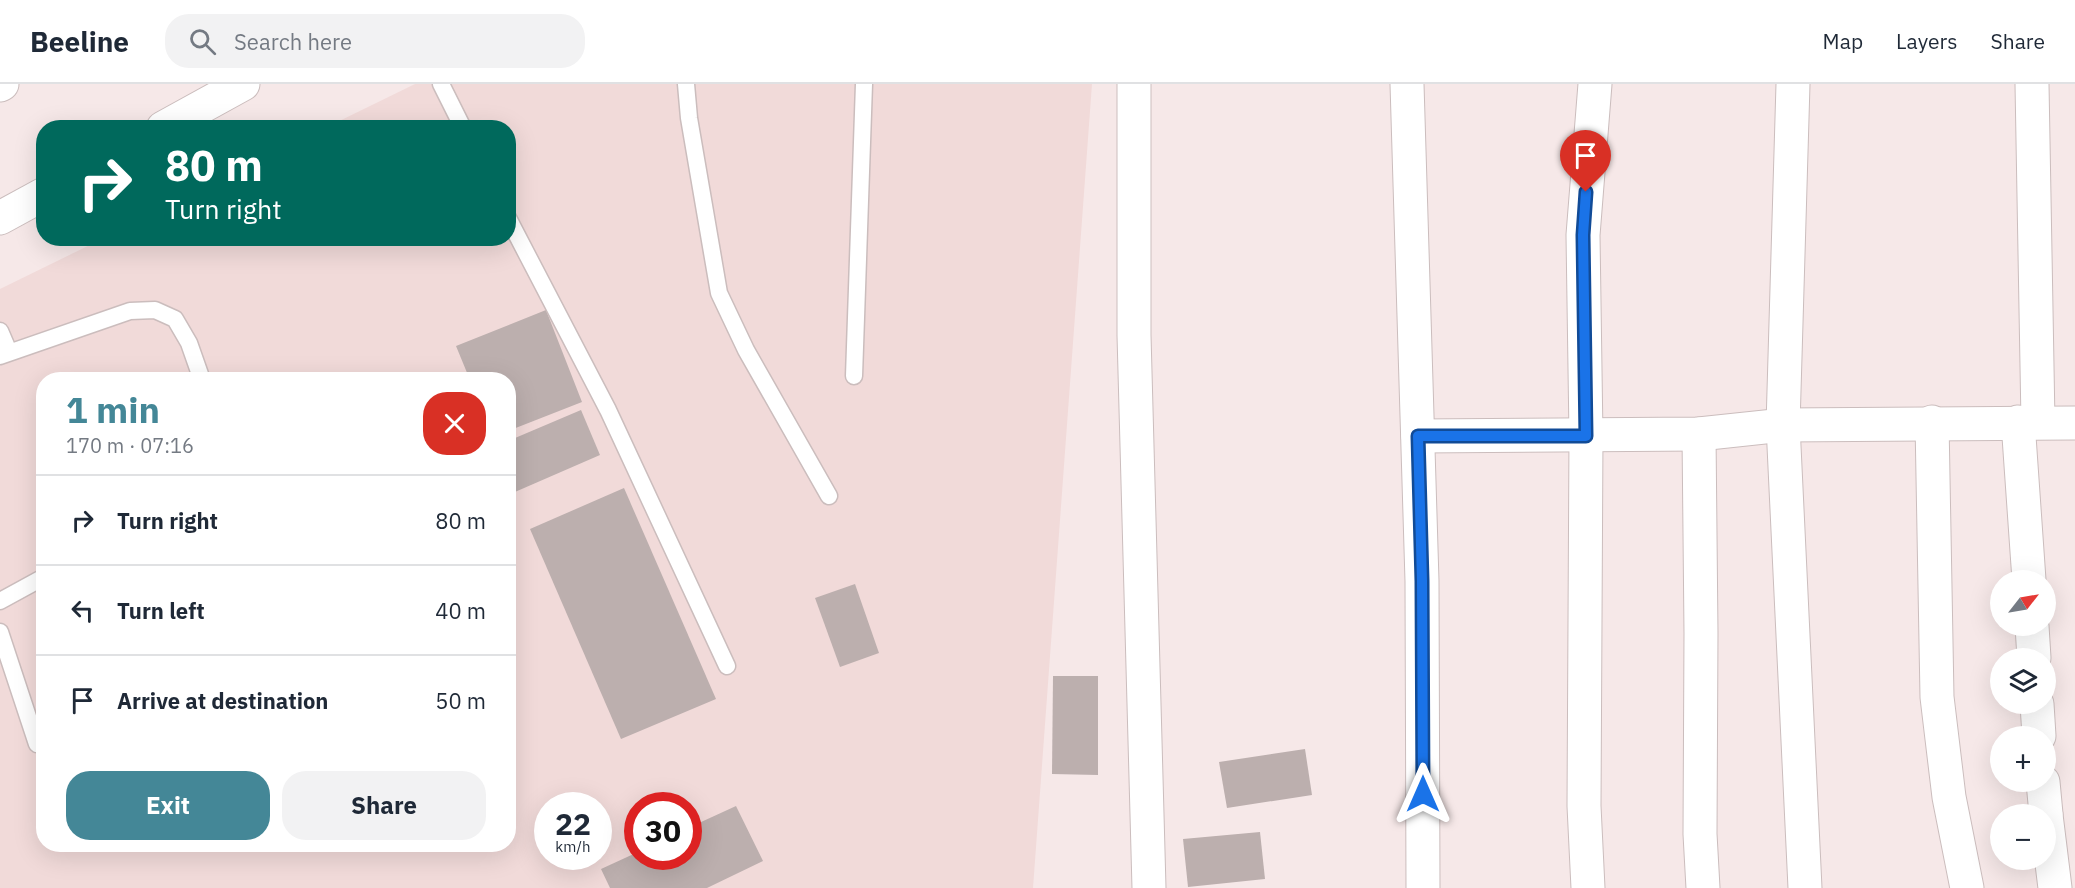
<!DOCTYPE html>
<meta charset="utf-8">
<style>
:root{--surface:#fff;--page:#f2f2f3;--text:#1f2937;--muted:#747a83;--line:#e0e1e3;--accent:#448797}
body{margin:0;font-family:"IBM Plex Sans",sans-serif;background:var(--page);color:var(--text);height:100vh;display:flex;flex-direction:column;font-size:22px;white-space:nowrap}
*{box-sizing:border-box;margin:0}
p{font-size:20px;color:var(--muted)}
.icon{flex:none;width:33px;height:33px;fill:none;stroke:currentColor;stroke-width:2;stroke-linecap:round;stroke-linejoin:round}
.map{position:relative;flex:1;overflow:hidden}
.drawer{position:absolute;left:36px;top:288px;width:480px;height:480px;display:flex;flex-direction:column;background:var(--surface);border-radius:24px;box-shadow:0 6px 24px #0002}
.drawer>*{flex:none}
.guide{position:absolute;left:36px;top:36px;width:480px;height:126px;border-radius:24px;box-shadow:0 6px 24px #0002;background:#00695c;color:#fff;overflow:hidden}
.needle{width:39px;rotate:59deg}
.tools{position:absolute;left:1990px;top:486px;display:grid;gap:12px}
.tools a{display:grid;place-items:center;width:66px;height:66px;border-radius:50%;background:var(--surface);box-shadow:0 6px 24px #0002;font-size:30px}
.speed{position:absolute;left:534px;top:708px;display:flex;gap:12px;font-size:30px;font-weight:700;text-align:center}
.speed>*{display:grid;place-content:center;width:78px;height:78px;border-radius:50%;background:var(--surface);box-shadow:0 6px 24px #0002;line-height:1}
.speed small{font-size:15px;font-weight:400}
.speed .limit{border:9px solid #d22;background:#fff;color:#111}
.pin{position:absolute;display:grid;place-items:center;width:51px;height:51px;color:#fff;margin:-62px -26px;border-radius:50% 50% 50% 0;rotate:-45deg;box-shadow:0 0 6px #0007}
.pin .icon{rotate:45deg}
.me{position:absolute;width:66px;margin:-33px;rotate:0deg;stroke-linejoin:round;filter:drop-shadow(0 0 4px #0008)}
.turn{display:flex;align-items:center;gap:21px;height:126px;padding:0 30px;font-size:27px}
.turn .icon{width:78px;height:78px;stroke-width:2.5}
.turn b{display:block;font-size:42px;line-height:51px}
.round{display:grid;place-items:center;flex:none;width:63px;height:63px;border-radius:24px;background:var(--page)}
.overview{display:flex;align-items:center;justify-content:space-between;height:102px;padding:0 30px}
h1{font-size:36px;font-weight:700;line-height:45px;color:var(--accent)}
.button{display:flex;gap:12px;margin-top:auto;padding:12px 30px}
.button a{flex:1;height:69px;border-radius:24px;background:var(--accent);color:#fff;font-size:24px;font-weight:700;line-height:69px;text-align:center}
.button a+a{background:var(--page);color:var(--text)}
ul{padding:0;list-style:none}
li{display:flex;align-items:center;gap:18px;height:90px;padding:0 30px;border-top:2px solid var(--line)}
li div{flex:1}
li b{display:block;font-size:22px}
li em{font-style:normal}
header{display:flex;align-items:center;gap:36px;box-sizing:border-box;height:84px;padding:0 30px;background:var(--surface);border-bottom:2px solid var(--line)}
header strong{font-size:28px}
nav{display:flex;gap:33px;margin-inline-start:auto;font-size:21px}
.search{width:420px;height:54px;background:var(--page);display:flex;align-items:center;gap:15px;box-sizing:border-box;padding:0 21px;border-radius:24px;color:var(--muted);font-size:22px}
.map>svg:first-child{display:block}
.built{fill:#f1dad9;fill-rule:evenodd}
.building{fill:#bcafae}
.lines{fill:none;stroke-linecap:round;stroke-linejoin:round}
.lane-casing{stroke:#cbbdbd;stroke-width:19}
.street-casing{stroke:#cbbdbd;stroke-width:35}
.primary-casing{stroke:#cbbdbd;stroke-width:35}
.lane{stroke:#fff;stroke-width:16}
.street{stroke:#fff;stroke-width:33}
.primary{stroke:#fff;stroke-width:33}
.route-casing{stroke:#114b97;stroke-width:15}
.route{stroke:#1a73e8;stroke-width:10}
</style>
<header>
<strong>Beeline</strong>
<div class="search"><svg class="icon" aria-label="search" viewBox="0 0 24 24"><circle cx="10" cy="10" r="6"/><path d="M15 15l6 6"/></svg>Search here</div>
<nav><a>Map</a><a>Layers</a><a>Share</a></nav>
</header>
<div class="map">
<svg width="2075" height="804" viewBox="0 0 2075 804">
<rect width="100%" height="100%" fill="#f6e8e8"/>
<path class="built" d="M415,0h677l-59,804h-1033v-599l102,-50 406,-1v-110l-181,-1zM44,296h464v464h-464zM548,722h50v50h-50zM638,722h50v50h-50z"/>
<g class="building">
<path d="M546,226l36,92 -74,29v-51h-38l-14,-34z"/>
<path d="M581,326l19,45 -92,40v-54z"/>
<path d="M624,404l92,211 -95,40 -91,-210z"/>
<path d="M855,500l24,69 -39,14 -25,-69z"/>
<path d="M1053,592h45v99l-46,-1z"/>
<path d="M1305,665l7,46 -85,13 -8,-46z"/>
<path d="M736,722l27,55 -56,27h-97l-9,-19 37,-17v4h50v-28z"/>
<path d="M1260,748l5,47 -77,8 -5,-48z"/>
</g>
<g class="lines">
<g class="lane-casing">
<g id="lane">
<path d="M441,0l22,44"/>
<path d="M686,0l3,34 30,175 27,57 83,146"/>
<path d="M508,134l100,192 119,256"/>
<path d="M0,247l9,21"/>
<path d="M0,272l130,-45 25,-1 20,9 14,24 13,37"/>
<path d="M854,292l10,-292"/>
<path d="M0,517l44,-24"/>
<path d="M0,548l37,112"/>
</g>
</g>
<g class="street-casing">
<g id="street">
<path d="M1134,0v251l15,553"/>
<path d="M1407,0l15,497 1,307"/>
<path d="M1793,0l-10,341 22,463"/>
<path d="M2032,0l6,338"/>
<path d="M0,1l2,-1"/>
<path d="M1932,338l5,275 12,100 18,91"/>
<path d="M2018,338l11,158"/>
<path d="M1699,350l2,199 -1,201 3,54"/>
<path d="M1418,352l281,-2 84,-9 292,-2"/>
<path d="M2032,542l2,32"/>
<path d="M2037,620l2,32"/>
<path d="M2043,698l3,32"/>
<path d="M2046,731l9,73"/>
<path d="M1588,804l-4,-82 2,-370 -3,-201 12,-151"/>
</g>
</g>
<g class="primary-casing">
<g id="primary">
<path d="M163,44l80,-44"/>
<path d="M0,134l44,-24"/>
</g>
</g>
<use href="#lane" class="lane"/>
<use href="#street" class="street"/>
<use href="#primary" class="primary"/>
</g>
<g class="lines">
<g class="route-casing">
<path id="route" d="M1423,710l-1,-213 -4,-145h168l-3,-201 3,-43"/>
</g>
<use href="#route" class="route"/>
</g>
</svg>
<div class="tools">
<a><svg class="needle" viewBox="-14 -14 28 28"><path d="M0-13l5 13h-10z" fill="#e53935"/><path d="M0 13l5-13h-10z" fill="#747a83"/></svg></a>
<a><svg class="icon" aria-label="layers" viewBox="0 0 24 24"><path d="M12 4l9 5-9 5-9-5zM3 14l9 5 9-5"/></svg></a>
<a>+</a>
<a>−</a>
</div>
<div class="speed"><div>22<small>km/h</small></div><div class="limit">30</div></div>
<div class="pin" style="left:1586px;top:108px;background:#d93025"><svg class="icon" aria-label="arrive" viewBox="0 0 24 24"><path d="M6 21V4h12l-3 4 3 4H6"/></svg></div>
<svg class="me" style="left:1423px;top:710px" viewBox="-20 -20 40 40"><path d="M0-17L14 15 0 8-14 15z" fill="#1a73e8" stroke="#fff" stroke-width="4"/></svg>
<div class="guide">
<div class="turn"><svg class="icon" aria-label="right" viewBox="0 0 24 24"><path d="M7 20v-9h11M14 6l5 5-5 5"/></svg><div><b>80 m</b>Turn right</div></div>
</div>
<section class="drawer">
<div class="overview"><div><h1>1 min</h1><p>170 m · 07:16</p></div><a class="round" style="background:#d93025;color:#fff"><svg class="icon" aria-label="close" viewBox="0 0 24 24"><path d="M6 6l12 12M18 6L6 18"/></svg></a></div>
<ul>
<li><svg class="icon" aria-label="right" viewBox="0 0 24 24"><path d="M7 20v-9h11M14 6l5 5-5 5"/></svg><div><b>Turn right</b></div><em>80 m</em></li>
<li><svg class="icon" aria-label="left" viewBox="0 0 24 24"><path d="M17 20v-9H6M10 6l-5 5 5 5"/></svg><div><b>Turn left</b></div><em>40 m</em></li>
<li><svg class="icon" aria-label="arrive" viewBox="0 0 24 24"><path d="M6 21V4h12l-3 4 3 4H6"/></svg><div><b>Arrive at destination</b></div><em>50 m</em></li>
</ul>
<div class="button"><a>Exit</a><a>Share</a></div>
</section>
</div>
